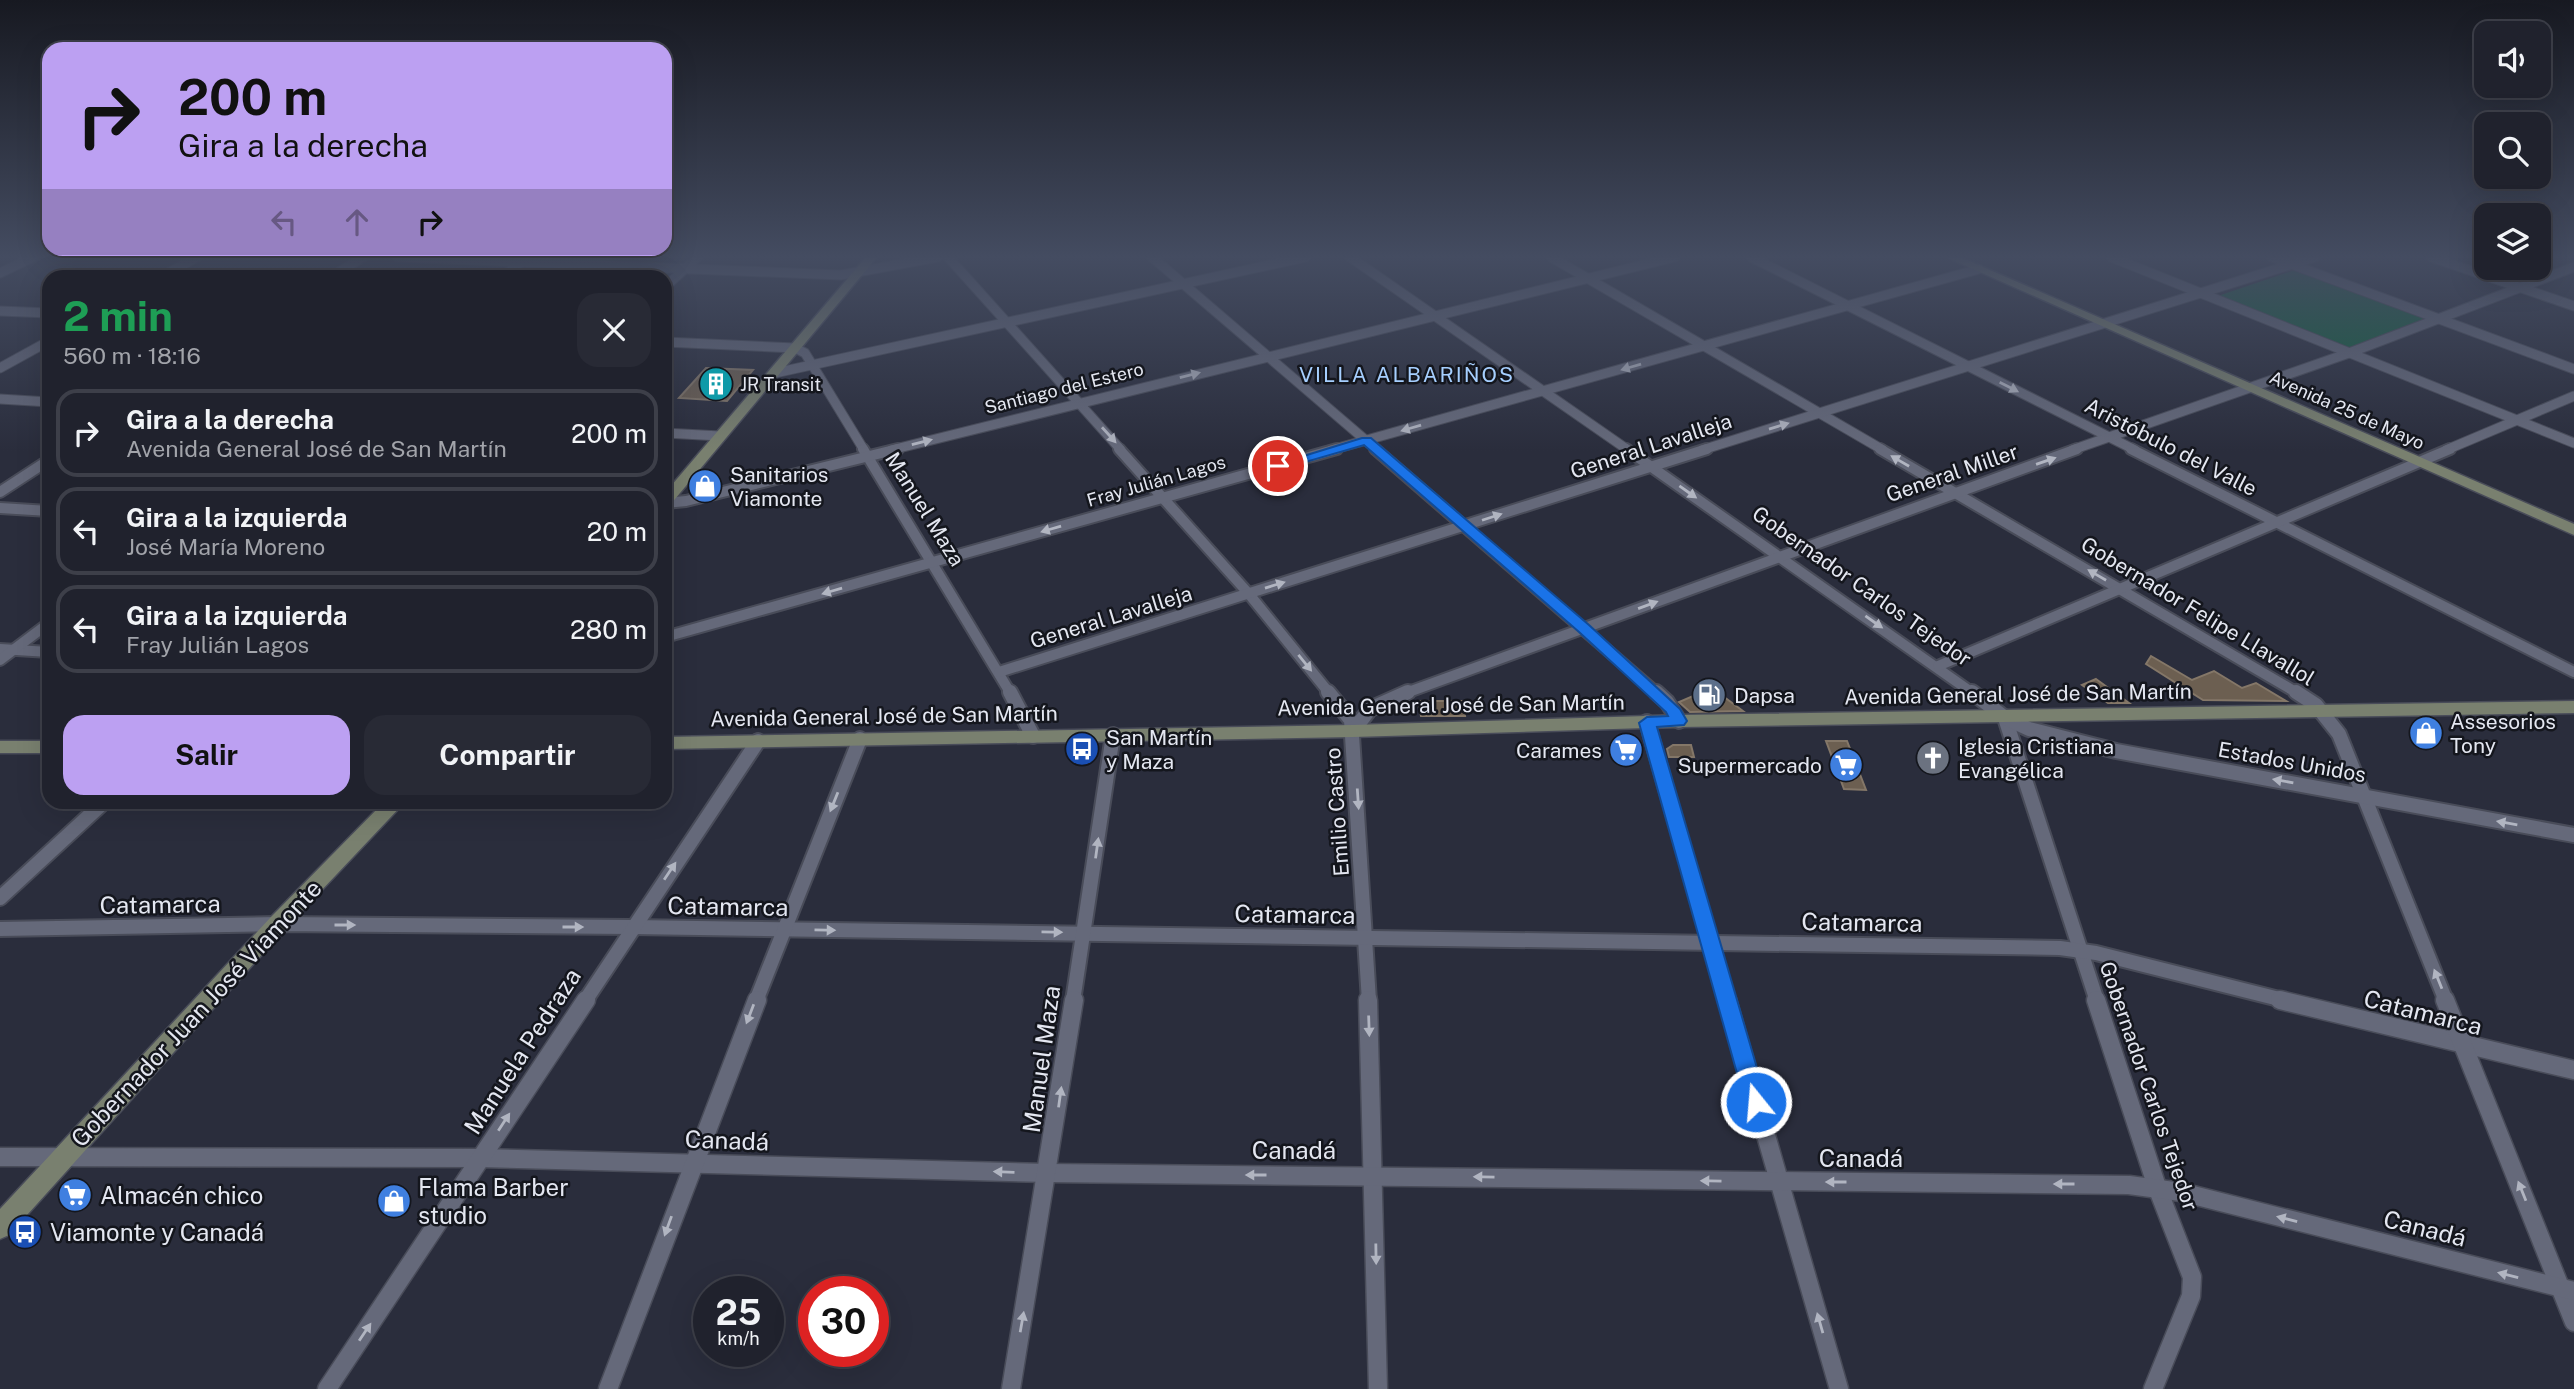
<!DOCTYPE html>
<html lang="es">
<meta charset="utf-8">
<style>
:root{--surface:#20222d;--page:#282a35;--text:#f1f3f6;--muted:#a2a4aa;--line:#3d3f49;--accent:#bca0f2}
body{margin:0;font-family:"Public Sans",sans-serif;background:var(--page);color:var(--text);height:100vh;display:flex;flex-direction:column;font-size:26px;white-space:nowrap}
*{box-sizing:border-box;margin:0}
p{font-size:23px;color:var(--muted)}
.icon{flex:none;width:38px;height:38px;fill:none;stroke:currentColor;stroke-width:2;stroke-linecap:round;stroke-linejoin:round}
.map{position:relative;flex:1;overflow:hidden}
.details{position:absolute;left:42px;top:270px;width:630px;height:539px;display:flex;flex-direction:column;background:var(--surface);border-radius:21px;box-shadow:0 7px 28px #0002,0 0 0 2px var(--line)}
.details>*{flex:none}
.guide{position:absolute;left:42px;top:42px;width:630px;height:214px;border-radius:21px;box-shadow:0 7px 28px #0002,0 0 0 2px var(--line);background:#bca0f2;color:#111;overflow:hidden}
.tools{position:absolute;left:2474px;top:21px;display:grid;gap:14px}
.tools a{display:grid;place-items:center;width:77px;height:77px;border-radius:14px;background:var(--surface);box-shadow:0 7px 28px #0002,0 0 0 2px var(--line);font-size:35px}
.speed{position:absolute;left:693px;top:1276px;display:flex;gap:14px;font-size:35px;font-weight:700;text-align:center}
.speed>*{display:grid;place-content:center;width:91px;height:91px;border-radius:50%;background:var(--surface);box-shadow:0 7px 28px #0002,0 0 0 2px var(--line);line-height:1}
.speed small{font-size:18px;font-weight:400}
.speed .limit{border:10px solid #d22;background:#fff;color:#111}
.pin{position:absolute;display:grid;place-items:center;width:60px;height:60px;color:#fff;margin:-30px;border:4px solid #fff;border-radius:50%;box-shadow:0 2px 7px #0007}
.me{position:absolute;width:77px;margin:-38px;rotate:343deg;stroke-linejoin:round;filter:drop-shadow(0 0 5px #0008)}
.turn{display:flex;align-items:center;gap:24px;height:147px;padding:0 21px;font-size:32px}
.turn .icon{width:91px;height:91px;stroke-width:2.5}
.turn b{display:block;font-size:49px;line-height:60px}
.lanes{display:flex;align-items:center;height:66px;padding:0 21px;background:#0003;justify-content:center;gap:35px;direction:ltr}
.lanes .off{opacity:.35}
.round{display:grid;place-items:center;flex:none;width:74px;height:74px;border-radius:21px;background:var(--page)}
.summary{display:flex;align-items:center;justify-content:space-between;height:119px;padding:0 21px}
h1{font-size:42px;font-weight:700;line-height:52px;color:#1e9e55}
.primary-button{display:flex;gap:14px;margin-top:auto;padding:14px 21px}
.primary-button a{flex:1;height:80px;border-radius:21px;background:var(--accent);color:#111;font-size:28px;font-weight:700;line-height:80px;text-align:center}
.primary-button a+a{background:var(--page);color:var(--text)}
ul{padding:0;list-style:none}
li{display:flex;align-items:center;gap:21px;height:88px;margin:0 14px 10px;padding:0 7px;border:4px solid var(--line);border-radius:21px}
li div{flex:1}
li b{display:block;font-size:26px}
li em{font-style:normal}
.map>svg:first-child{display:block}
.green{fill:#0f603c}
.building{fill:#6c5f51;stroke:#847768;stroke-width:2}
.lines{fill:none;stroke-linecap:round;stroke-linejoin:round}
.street-far3-casing{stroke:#494c59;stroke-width:11}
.street-far2-casing{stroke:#494c59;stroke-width:14}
.street-far1-casing{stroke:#494c59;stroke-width:18}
.street-casing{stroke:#494c59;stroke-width:21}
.secondary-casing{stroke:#494c59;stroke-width:3}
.street-far3{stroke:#65697a;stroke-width:9}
.street-far2{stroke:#65697a;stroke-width:10}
.street-far1{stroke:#65697a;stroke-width:14}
.street{stroke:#65697a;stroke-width:18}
.secondary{fill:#79806f;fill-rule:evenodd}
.oneway{fill:#b1b5c1}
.route{fill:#1a73e8;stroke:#114b97;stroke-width:2}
.labels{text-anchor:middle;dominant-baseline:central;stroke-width:5;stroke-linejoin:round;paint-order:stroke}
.far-poi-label{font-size:18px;fill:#e4e7f1;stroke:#14161d;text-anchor:start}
.far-street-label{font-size:18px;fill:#e4e7f1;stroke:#14161d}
.far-quarter-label{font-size:21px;letter-spacing:2px;fill:#a6cfff;stroke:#14161d}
.street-label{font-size:21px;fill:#e4e7f1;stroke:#14161d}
.poi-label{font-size:21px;fill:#e4e7f1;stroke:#14161d;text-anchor:start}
.near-street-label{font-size:24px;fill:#e4e7f1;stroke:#14161d}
.near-poi-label{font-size:24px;fill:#e4e7f1;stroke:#14161d;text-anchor:start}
</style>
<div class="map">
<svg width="2574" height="1389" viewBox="0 0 2574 1389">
<rect width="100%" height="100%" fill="#2a2d3c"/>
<path class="green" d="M2295,270l132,48 -80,31 -132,-52z"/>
<g class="building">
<path d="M706,368l47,2 -26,31 -48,-3z"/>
<path d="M2151,656l41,24 22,-9 28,17 14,-5 30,18 -83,-1 -57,-36z"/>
<path d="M2096,679l33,24h-21l-26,-18z"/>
<path d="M1712,688l31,23 -53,1 -11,-10z"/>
<path d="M1418,701h44l3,15h-44z"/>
<path d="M1826,741h21l19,49 -22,-1z"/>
<path d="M1673,745h18l3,12h-25l-2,-8z"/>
</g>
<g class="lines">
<g class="street-far3-casing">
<g id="street-far3">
<path d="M398,257l443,18 97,-18"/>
<path d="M948,257l173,193"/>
<path d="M1152,257l225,193"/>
<path d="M1350,257l278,193"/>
<path d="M1551,257l332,193"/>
<path d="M1751,257l384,193"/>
<path d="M2111,257l463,186"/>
<path d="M2272,257l302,112"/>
<path d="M2431,257l143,49"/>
<path d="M0,273l33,-16"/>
<path d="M163,276l34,-19"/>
<path d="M333,276l30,-19"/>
<path d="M503,276l20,-15"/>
<path d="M665,287l33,-30"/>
<path d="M0,311l49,2"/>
<path d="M665,342l130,6 10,5 59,97"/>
<path d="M0,368l49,-27"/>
<path d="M775,373l531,-116"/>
<path d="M0,399l49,3"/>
<path d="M665,433l55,3"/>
<path d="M891,450l784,-193"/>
<path d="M1331,450l648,-181"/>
<path d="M1702,450l613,-193"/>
<path d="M2072,450l277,-97 225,-86"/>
<path d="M2446,450l128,-54"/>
</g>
</g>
<g class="street-far2-casing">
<g id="street-far2">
<path d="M863,449l148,245"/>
<path d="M1119,449l130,145 81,100"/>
<path d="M1375,449l283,245"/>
<path d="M1626,449l348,245"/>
<path d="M1880,449l419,245"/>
<path d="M2131,449l443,223"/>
<path d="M0,492l49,-32"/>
<path d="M665,503l21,-2 212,-52"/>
<path d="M0,508l49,3"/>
<path d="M665,637l672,-188"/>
<path d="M0,649l49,3"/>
<path d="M0,660l49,-37"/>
<path d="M1938,666l512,-217"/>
<path d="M999,672l708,-223"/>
<path d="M1403,694l674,-245"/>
</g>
</g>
<g class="street-far1-casing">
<g id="street-far1">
<path d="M1010,692l23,44"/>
<path d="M1328,692l23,28 18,281"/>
<path d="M1656,692l11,10 12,19"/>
<path d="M1972,692l33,26 92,283"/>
<path d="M2296,692l20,13 23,29 107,267"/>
<path d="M2005,718l24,11 87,22 458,84"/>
<path d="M1647,722l80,279"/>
<path d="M1353,731l17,-22 38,-17"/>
<path d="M0,898l104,-96"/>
<path d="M0,929l277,-5 355,3 1428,21 36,5 191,48"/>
<path d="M585,1001l173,-260"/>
<path d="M756,1001l104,-262"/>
<path d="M1073,1001l40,-266"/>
</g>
</g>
<g class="street-casing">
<g id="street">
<path d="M1368,1000l10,389"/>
<path d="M1727,1000l112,389"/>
<path d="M2096,1000l61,187 35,90 -1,19 -38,93"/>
<path d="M2280,1000l294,70"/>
<path d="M2445,1000l129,322"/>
<path d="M0,1157l480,1 568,15 1081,12 52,7 393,99"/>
<path d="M327,1389l259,-389"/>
<path d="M608,1389l149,-389"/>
<path d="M1011,1389l63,-389"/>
</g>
</g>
<g class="secondary-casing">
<g id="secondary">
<path d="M866,257h11l-207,248 -5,1v-13z"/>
<path d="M1946,257h14l614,267v11z"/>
<path d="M2574,701v12l-895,14 -326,10 -688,12v-12l688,-12 326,-10z"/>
<rect x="0" y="741" width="49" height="12"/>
<path d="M384,802h21l-121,128 -275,305 -9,4v-30l270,-291z"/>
</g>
</g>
<use href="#street-far3" class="street-far3"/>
<use href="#street-far2" class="street-far2"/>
<use href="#street-far1" class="street-far1"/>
<use href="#street" class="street"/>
<use href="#secondary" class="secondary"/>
</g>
<defs><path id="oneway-solid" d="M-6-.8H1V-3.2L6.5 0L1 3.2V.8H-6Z" transform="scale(1.75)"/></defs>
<g class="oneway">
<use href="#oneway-solid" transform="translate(1631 367) rotate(164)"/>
<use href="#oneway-solid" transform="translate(1190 375) rotate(-14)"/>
<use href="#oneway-solid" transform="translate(2009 387) rotate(27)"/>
<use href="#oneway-solid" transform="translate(1779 426) rotate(-17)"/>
<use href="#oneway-solid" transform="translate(1411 428) rotate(164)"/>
<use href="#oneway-solid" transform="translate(1109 435) rotate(48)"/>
<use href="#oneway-solid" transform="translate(922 442) rotate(-14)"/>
<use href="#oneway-solid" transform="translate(1900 461) rotate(-150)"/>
<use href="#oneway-solid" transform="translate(2046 461) rotate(-19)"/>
<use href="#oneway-solid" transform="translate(1688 492) rotate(35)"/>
<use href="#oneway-solid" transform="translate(1492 517) rotate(-18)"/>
<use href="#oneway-solid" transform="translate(1051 529) rotate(164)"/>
<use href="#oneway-solid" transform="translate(2097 575) rotate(-150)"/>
<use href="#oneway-solid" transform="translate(1275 585) rotate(-17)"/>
<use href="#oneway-solid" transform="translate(832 591) rotate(164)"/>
<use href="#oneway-solid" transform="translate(1648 605) rotate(-20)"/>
<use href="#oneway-solid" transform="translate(1874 622) rotate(35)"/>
<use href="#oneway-solid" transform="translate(1305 663) rotate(51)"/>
<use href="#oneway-solid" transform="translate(2283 781) rotate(-170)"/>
<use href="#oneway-solid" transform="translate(1358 799) rotate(86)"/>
<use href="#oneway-solid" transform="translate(834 802) rotate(112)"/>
<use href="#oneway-solid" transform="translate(2507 823) rotate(-170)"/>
<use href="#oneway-solid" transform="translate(1097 848) rotate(-82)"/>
<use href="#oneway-solid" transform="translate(670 871) rotate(-56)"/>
<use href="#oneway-solid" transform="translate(345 925)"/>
<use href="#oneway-solid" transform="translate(573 927)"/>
<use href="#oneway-solid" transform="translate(825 930) rotate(1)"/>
<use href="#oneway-solid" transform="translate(1052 932) rotate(1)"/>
<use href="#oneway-solid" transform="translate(2438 979) rotate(-112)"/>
<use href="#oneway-solid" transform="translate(750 1014) rotate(111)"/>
<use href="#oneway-solid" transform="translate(1369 1026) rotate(88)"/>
<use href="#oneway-solid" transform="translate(1060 1097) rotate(-82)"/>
<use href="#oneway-solid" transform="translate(504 1122) rotate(-57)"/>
<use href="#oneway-solid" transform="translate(1004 1172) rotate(-178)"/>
<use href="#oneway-solid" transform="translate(1256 1175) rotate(-180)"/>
<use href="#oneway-solid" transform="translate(1484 1177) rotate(-179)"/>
<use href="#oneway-solid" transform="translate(1711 1181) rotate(-179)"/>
<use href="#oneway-solid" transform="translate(1836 1182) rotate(-180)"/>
<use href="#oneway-solid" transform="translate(2064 1184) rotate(-180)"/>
<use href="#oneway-solid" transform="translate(2522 1191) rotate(-112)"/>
<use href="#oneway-solid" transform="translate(2287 1219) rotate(-166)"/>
<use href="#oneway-solid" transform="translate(668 1226) rotate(110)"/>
<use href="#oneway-solid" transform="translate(1376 1254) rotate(89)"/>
<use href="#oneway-solid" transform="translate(2508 1275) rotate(-166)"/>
<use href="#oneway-solid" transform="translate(1022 1322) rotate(-80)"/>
<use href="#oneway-solid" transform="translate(1820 1323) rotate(-106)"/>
<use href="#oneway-solid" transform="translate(365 1332) rotate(-56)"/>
</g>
<linearGradient id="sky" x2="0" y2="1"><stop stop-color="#171921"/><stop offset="0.57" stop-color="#444c61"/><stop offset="1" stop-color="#444c61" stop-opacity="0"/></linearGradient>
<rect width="2574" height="451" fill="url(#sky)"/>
<path class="route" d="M1362,438h9l218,187 91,84 7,12 -3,4 -27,2 110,375 -4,7 -7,2 -8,-2 -3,-7 -106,-379 8,-6 21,-1 -2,-4 -87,-80 -215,-187 -86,25 -7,-4z"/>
<defs>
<g id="building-disc" transform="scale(1.75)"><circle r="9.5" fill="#0f9aa8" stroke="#14161d"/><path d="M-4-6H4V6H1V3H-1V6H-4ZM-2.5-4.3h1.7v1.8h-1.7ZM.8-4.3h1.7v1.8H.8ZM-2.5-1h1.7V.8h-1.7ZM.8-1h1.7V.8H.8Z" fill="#fff"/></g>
<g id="shop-disc" transform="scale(1.75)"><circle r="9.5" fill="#3f7fe0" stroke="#14161d"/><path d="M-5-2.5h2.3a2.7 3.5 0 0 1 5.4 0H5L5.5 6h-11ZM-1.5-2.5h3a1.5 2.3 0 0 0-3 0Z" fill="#fff"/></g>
<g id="fuel-disc" transform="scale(1.75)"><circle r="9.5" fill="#5c6f8a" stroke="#14161d"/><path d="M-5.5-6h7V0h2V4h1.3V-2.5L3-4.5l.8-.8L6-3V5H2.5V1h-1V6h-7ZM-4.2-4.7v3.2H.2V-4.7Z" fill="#fff"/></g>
<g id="bus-disc" transform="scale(1.75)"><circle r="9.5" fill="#1a4fb4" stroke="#14161d"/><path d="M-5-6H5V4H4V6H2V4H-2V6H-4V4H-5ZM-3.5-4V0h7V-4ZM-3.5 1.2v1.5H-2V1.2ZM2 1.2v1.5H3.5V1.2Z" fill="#fff"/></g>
<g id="supermarket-disc" transform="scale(1.75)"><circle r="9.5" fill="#3f7fe0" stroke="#14161d"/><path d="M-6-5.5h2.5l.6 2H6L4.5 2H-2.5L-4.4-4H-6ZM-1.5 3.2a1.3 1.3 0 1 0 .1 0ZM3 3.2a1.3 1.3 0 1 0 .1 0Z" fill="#fff"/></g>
<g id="church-disc" transform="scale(1.75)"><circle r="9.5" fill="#6b7280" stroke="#14161d"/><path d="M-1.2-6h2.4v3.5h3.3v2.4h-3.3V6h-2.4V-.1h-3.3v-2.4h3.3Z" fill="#fff"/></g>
</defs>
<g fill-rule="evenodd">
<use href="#building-disc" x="716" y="384"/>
<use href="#shop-disc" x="705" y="486"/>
<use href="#fuel-disc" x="1709" y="695"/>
<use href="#shop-disc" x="2426" y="733"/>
<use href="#bus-disc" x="1082" y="749"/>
<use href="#supermarket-disc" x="1626" y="750"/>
<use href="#church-disc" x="1933" y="758"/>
<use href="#supermarket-disc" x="1846" y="765"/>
<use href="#supermarket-disc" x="75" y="1195"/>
<use href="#shop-disc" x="394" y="1201"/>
<use href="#bus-disc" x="25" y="1232"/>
</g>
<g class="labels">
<g class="far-poi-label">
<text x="740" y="384">JR Transit</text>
</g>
<g class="far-street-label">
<text transform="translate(1064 388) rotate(-14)">Santiago del Estero</text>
<text transform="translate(2347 410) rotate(24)">Avenida 25 de Mayo</text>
<text transform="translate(1156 481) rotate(-16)">Fray Julián Lagos</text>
</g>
<g class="far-quarter-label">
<text x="1407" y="374">VILLA ALBARIÑOS</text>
</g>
<g class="street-label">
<text transform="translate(1651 446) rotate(-18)">General Lavalleja</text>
<text transform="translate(2171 447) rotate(27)">Aristóbulo del Valle</text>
<text transform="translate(1952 473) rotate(-19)">General Miller</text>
<text transform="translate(925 509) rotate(58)">Manuel Maza</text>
<text transform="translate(1862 586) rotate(35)">Gobernador Carlos Tejedor</text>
<text transform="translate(2198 611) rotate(31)">Gobernador Felipe Llavallol</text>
<text transform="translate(1111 617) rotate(-17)">General Lavalleja</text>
<text transform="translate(2018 694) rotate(-1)">Avenida General José de San Martín</text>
<text transform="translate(1451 705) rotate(-1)">Avenida General José de San Martín</text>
<text transform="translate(884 716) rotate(-1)">Avenida General José de San Martín</text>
<text transform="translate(2292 762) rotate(10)">Estados Unidos</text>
<text transform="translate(1337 812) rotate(-94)">Emilio Castro</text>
<text transform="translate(2149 1086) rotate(71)">Gobernador Carlos Tejedor</text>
</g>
<g class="poi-label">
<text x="730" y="474">Sanitarios<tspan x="730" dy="24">Viamonte</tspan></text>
<text x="1734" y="695">Dapsa</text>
<text x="2450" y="721">Assesorios<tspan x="2450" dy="24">Tony</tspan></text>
<text x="1106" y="737">San Martín<tspan x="1106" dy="24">y Maza</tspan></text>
<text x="1958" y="746">Iglesia Cristiana<tspan x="1958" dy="24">Evangélica</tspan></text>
<text x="1602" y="750" text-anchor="end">Carames</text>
<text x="1822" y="765" text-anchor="end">Supermercado</text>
</g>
<g class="near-street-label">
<text transform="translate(160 904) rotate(-1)">Catamarca</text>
<text transform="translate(728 906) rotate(1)">Catamarca</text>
<text transform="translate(1295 914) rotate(1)">Catamarca</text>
<text transform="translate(1862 922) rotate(1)">Catamarca</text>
<text transform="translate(2423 1012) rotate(14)">Catamarca</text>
<text transform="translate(196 1013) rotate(-47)">Gobernador Juan José Viamonte</text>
<text transform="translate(522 1051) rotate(-57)">Manuela Pedraza</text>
<text transform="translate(1041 1059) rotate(-82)">Manuel Maza</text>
<text transform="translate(727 1140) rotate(2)">Canadá</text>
<text x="1294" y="1150">Canadá</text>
<text x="1861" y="1158">Canadá</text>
<text transform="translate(2425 1228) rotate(14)">Canadá</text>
</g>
<g class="near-poi-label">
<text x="418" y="1187">Flama Barber<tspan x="418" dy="28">studio</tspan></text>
<text x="100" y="1195">Almacén chico</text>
<text x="50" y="1232">Viamonte y Canadá</text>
</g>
</g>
</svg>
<div class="tools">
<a><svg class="icon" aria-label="sound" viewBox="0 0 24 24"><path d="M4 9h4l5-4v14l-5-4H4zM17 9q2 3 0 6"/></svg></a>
<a><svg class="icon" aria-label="search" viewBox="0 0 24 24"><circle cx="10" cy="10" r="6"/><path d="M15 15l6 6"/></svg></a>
<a><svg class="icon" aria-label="layers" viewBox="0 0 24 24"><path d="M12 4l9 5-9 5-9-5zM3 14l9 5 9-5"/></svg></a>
</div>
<div class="speed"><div>25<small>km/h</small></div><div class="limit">30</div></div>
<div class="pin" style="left:1278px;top:466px;background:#d93025"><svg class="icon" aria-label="arrive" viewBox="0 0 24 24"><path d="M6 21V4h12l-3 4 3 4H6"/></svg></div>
<svg class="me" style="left:1756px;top:1102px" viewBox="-20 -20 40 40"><circle r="17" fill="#1a73e8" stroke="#fff" stroke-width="3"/><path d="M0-11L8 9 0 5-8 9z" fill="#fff"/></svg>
<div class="guide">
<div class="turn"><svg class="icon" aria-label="right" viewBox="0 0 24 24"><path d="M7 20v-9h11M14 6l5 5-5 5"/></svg><div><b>200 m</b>Gira a la derecha</div></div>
<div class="lanes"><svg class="icon off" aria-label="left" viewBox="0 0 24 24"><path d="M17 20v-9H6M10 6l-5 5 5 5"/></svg><svg class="icon off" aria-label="ahead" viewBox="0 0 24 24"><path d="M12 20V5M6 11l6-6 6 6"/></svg><svg class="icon" aria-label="right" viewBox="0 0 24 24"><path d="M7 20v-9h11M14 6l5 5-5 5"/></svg></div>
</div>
<section class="details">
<div class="summary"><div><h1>2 min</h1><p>560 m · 18:16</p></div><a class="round"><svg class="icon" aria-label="close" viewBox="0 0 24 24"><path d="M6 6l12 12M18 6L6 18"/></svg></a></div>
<ul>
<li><svg class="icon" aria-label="right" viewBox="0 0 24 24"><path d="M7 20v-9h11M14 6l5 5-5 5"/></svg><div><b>Gira a la derecha</b><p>Avenida General José de San Martín</p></div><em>200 m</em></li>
<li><svg class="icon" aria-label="left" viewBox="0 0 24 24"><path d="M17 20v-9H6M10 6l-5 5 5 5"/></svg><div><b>Gira a la izquierda</b><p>José María Moreno</p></div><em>20 m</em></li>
<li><svg class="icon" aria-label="left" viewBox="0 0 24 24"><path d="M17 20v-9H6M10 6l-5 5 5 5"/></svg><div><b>Gira a la izquierda</b><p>Fray Julián Lagos</p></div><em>280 m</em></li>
</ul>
<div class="primary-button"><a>Salir</a><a>Compartir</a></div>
</section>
</div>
